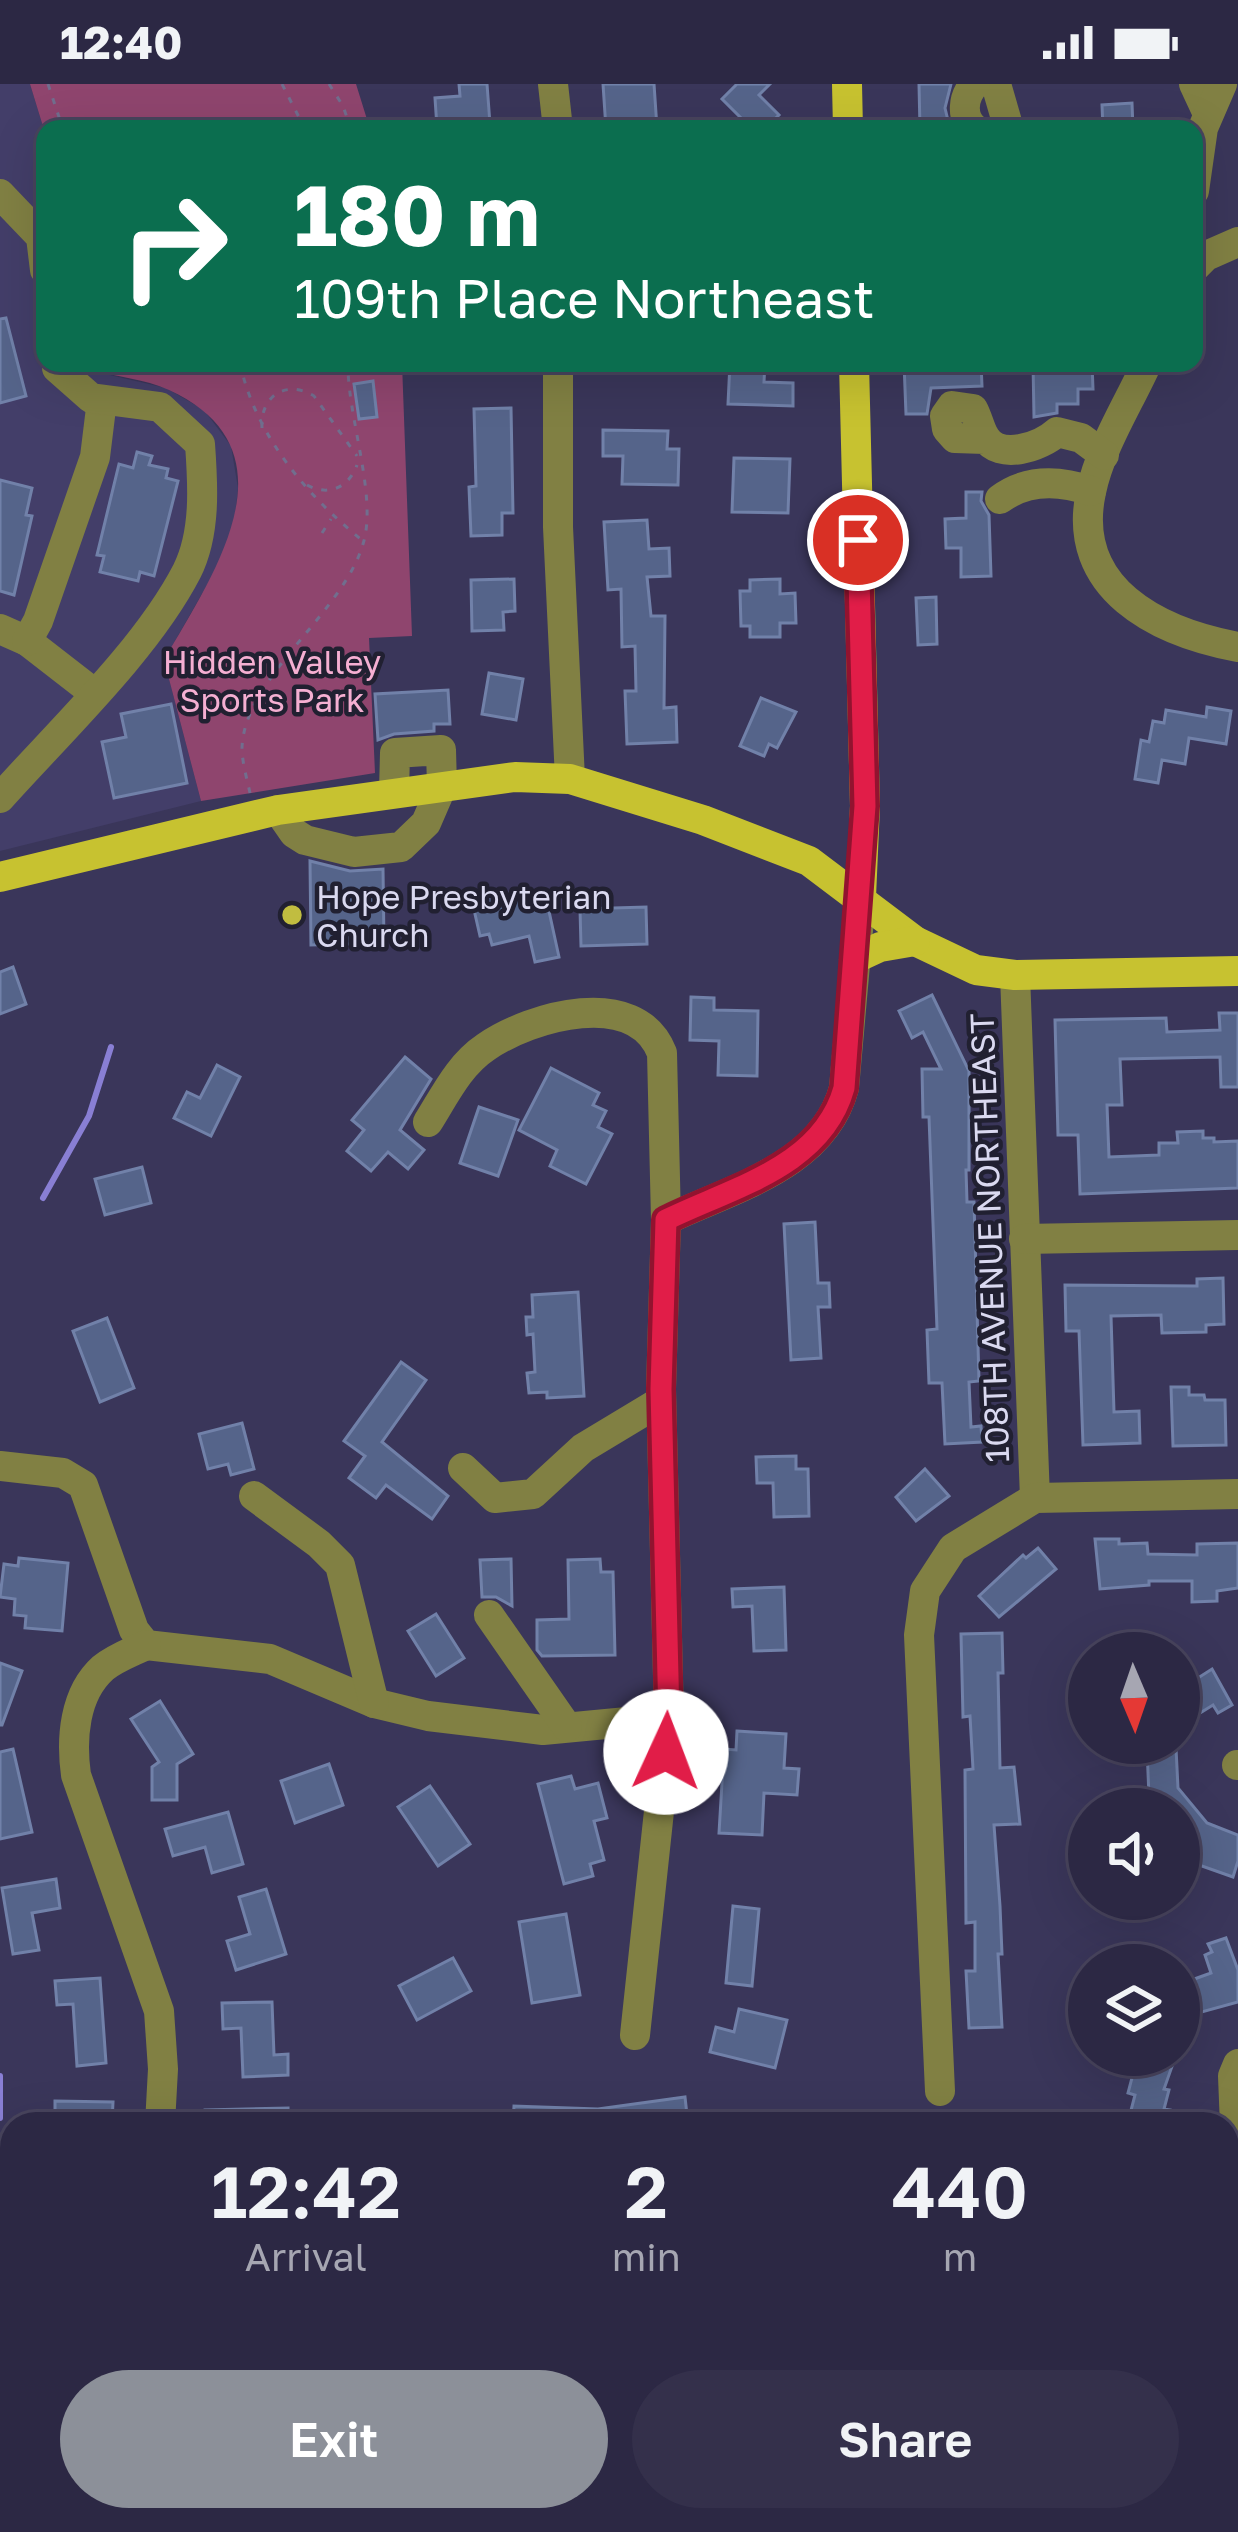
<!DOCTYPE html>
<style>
:root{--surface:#2c2844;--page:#34304b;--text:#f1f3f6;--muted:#a6a6b2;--line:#48445d;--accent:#8c9099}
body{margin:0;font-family:"Golos Text",sans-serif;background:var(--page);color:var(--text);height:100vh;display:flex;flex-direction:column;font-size:45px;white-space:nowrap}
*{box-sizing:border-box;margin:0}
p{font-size:39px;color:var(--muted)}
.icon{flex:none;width:66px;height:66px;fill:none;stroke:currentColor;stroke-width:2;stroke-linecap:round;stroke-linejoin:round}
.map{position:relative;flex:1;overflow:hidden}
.panel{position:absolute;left:0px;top:2028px;width:1239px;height:420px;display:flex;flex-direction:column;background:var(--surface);border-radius:36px 36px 0 0;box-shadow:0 12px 48px #0002,0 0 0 3px var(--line)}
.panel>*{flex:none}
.banner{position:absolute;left:36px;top:36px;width:1167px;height:252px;border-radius:24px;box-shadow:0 12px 48px #0002,0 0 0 3px var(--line);background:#0b6e4f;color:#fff;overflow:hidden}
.needle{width:78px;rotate:178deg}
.controls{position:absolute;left:1068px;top:1548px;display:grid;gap:24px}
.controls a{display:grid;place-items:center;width:132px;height:132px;border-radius:50%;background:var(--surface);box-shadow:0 12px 48px #0002,0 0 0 3px var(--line);font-size:60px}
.pin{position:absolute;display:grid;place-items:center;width:102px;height:102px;color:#fff;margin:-51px;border:6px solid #fff;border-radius:50%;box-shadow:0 3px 12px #0007}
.me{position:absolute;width:132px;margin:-66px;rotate:2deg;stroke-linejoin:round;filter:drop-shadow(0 0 9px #0008)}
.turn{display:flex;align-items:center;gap:42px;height:252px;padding:0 60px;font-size:54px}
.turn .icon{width:156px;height:156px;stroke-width:2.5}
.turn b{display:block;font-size:84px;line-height:102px}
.eta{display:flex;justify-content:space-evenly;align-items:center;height:204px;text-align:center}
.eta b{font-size:72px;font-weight:600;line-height:84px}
.primary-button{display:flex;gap:24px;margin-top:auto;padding:24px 60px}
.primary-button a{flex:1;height:138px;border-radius:72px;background:var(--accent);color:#fff;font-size:48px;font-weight:600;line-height:138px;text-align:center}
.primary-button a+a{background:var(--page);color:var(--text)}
.status{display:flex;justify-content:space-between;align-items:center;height:84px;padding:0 60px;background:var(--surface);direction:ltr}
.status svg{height:33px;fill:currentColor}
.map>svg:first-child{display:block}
.built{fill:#433e69}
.green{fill:#8f456e}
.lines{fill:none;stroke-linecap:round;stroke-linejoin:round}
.stream{stroke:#897fd4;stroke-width:6}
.building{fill:#55648a;stroke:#7181a9;stroke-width:3}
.path{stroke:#716e8e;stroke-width:3;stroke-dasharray:6 9;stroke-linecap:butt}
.minor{stroke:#818043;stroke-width:30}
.major{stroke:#c7c230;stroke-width:30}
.highway{stroke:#e2dc13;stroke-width:36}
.route-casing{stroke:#92132f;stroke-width:30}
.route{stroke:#e11d48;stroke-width:21}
.poi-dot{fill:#c1bd40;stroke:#212031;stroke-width:4.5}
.labels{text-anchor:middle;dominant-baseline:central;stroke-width:9;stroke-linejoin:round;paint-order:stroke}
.park-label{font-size:33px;fill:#f5afd2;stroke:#212031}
.poi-label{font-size:33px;fill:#dad9f0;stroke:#212031;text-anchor:start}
.street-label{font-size:33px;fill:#dad9f0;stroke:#212031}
</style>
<div class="status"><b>12:40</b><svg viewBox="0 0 49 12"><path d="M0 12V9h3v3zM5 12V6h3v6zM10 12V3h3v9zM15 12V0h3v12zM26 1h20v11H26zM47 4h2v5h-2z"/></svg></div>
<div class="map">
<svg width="1238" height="2448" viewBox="0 0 1238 2448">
<rect width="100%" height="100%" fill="#3a365a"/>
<g class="built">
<path d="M0,0h30l15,49v230h42l1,7 78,18 38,22 27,36 7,42 -4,39 -15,37 -55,96 37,141 -201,50z"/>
<path d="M198,2436h693v12h-685z"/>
</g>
<g class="green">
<path d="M30,0h326l14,45h-325v4z"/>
<path d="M87,279h315l10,273 -43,2 6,135 -174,28 -37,-141c48,-84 137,-209 5,-270 -24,-11 -55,-14 -81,-20z"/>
<path d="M891,2436h203l1,12h-204z"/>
</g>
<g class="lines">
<g class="stream">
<path d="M43,1114l46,-82 22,-69"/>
<path d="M0,1992v42"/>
<path d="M0,2088l12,20"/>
<path d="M296,2448l3,-12"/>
<path d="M947,2448l3,-12"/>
</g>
</g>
<g class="building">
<path d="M459,0h28l3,40 -53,4 -2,-30 25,-2z"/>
<path d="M603,0h51l3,44 -51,1z"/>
<path d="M737,0h33l-11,11 20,20 -15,14h-34l11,-11 -19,-19z"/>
<path d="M919,0h32l-6,24 5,21h-30z"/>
<path d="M1132,19l1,26h-30l-1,-24z"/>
<path d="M6,234l20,78 -26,7v-84z"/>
<path d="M730,279h35l-1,19 29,1v23l-65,-2z"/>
<path d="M904,279h77l1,23 -51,2 -4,26h-21z"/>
<path d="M1033,279h59l1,26h-15v15h-21v9l-23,4z"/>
<path d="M373,297l4,36 -18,2 -5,-35z"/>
<path d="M511,324l2,105h-11v22l-31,1 -2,-49 7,-1 -2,-77z"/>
<path d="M603,346l65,1 -1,18h12l-1,36 -56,-1 1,-28h-20z"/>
<path d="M137,368l15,4 -3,9 19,4 -2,9 12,3 -24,95 -14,-4 -2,9 -38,-9 4,-16 -7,-1 22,-91 14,4z"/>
<path d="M734,374l56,1 -2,54 -56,-1z"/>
<path d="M0,396l32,8 -6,27 6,1 -18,79 -14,-4z"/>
<path d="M966,408h16l-1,9 8,14 2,61 -30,1v-29h-15l-1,-29 21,-1z"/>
<path d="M647,436l2,29 20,-1 1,28 -23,1 4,39h14l-1,92 12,-1 1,35 -50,2 -2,-53h11l-1,-45 -13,1 -1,-58 -13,1 -4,-68z"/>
<path d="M514,495l1,32 -12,1 1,18 -32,1 -1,-51z"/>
<path d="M780,495v15l15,-1 1,30h-16v14h-30v-11h-9l-1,-35h10v-11z"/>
<path d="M936,513l1,47 -19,1 -2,-47z"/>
<path d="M489,589l34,6 -7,41 -34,-6z"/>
<path d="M448,606l2,34h-16v7l-40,3 -16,6 -3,-46z"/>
<path d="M761,614l35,14 -19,36 -8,-4 -5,12 -24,-10z"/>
<path d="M171,620l16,79 -73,15 -12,-56 24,-5 -5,-23z"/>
<path d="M1207,623l24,4 -5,33 -37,-6 -4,26 -23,-4 -4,23 -23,-4 6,-39 8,2 4,-21 11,2 2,-13 40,7z"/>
<path d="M310,777l40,10 33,-2 1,74 -73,2z"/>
<path d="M524,806l2,7 19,-4 14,64 -24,5 -6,-26 -37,9 -3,-11 -9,2 -8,-35z"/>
<path d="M646,823l1,37 -66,2 -1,-37z"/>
<path d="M13,883l13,37 -26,10v-42z"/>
<path d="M932,911l37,76v99h-3l1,32h7l5,179 -10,1 2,45 10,-1 1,16 -37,2 -3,-61h-13l-2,-53 10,-1 -8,-212h-6l-1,-48h19l-18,-37 -11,6 -13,-27z"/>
<path d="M691,913l23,1v12l44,1 -1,65 -39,-1 1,-34 -29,-1z"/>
<path d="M1219,929h19v74h-17l-1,-30 -100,2 2,46h-15l2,52 50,-2v-12h19l-1,-11 26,-1v7h11v4l24,-1v47l-158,6 -2,-59h-20l-3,-115 111,-2 1,14 53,-2z"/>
<path d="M405,973l26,22 -31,51 24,20 -16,19 -20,-17 -17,19 -24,-20 17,-21 -12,-10z"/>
<path d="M217,981l23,12 -29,59 -37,-18 13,-26 13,6z"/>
<path d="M551,984l48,25 -6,12 13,6 -8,16 14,7 -26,50 -36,-18 7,-16 -38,-20z"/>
<path d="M479,1023l39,13 -20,56 -38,-13z"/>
<path d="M142,1083l9,36 -46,12 -10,-36z"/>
<path d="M815,1138l3,61h11l1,24h-12l3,51 -30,2 -7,-136z"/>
<path d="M1223,1194l1,46 -18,1v7l-44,1 -1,-18 -50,1 3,96 25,-1 1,32 -57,2 -4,-114h-13l-1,-46 132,1v-7z"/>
<path d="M578,1208l6,104 -37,2v-6l-18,1 -2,-20 8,-1 -2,-38 -6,1 -1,-18h7l-1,-22z"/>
<path d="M107,1234l27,70 -34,14 -27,-71z"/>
<path d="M401,1278l25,18 -44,62 66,54 -16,23 -46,-34 -10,13 -27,-20 16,-22 -21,-15z"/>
<path d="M1171,1303h18v8h15l1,5h20l1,45 -53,1z"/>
<path d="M242,1339l12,46 -23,6 -3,-11 -20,5 -9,-35z"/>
<path d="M796,1372v13h12l1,47 -35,1 -1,-34h-16l-1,-26z"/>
<path d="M925,1385l24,27 -33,25 -20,-24z"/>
<path d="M1095,1455h24v5l28,-1 1,11 49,1v-11l41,-1v45l-21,3v10l-25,1v-21h-43v4l-49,4z"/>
<path d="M1038,1464l18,21 -57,48 -20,-21 44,-41 3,3z"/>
<path d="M19,1474l49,5 -6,68 -37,-3 1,-12 -12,-1 1,-16 -15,-2 4,-33 14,2z"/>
<path d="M511,1475l1,47 -16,-9h-14l-2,-37z"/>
<path d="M600,1475l1,13h12l2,83 -73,1 -5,-6v-30l32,-1 -1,-59z"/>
<path d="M784,1503l2,63 -32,1 -2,-45 -19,1 -1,-18z"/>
<path d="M436,1530l28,44 -28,18 -28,-45z"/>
<path d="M1002,1549l1,40h-5l2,95 14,-1 6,57 -26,1 6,81 2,48h-4l4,73 -33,1 -3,-57h9v-49l-9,1 -1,-153 8,-1 -3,-53 -7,1 -2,-83z"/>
<path d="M0,1579l22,8 -20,54h-2z"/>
<path d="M1212,1585l20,36 -14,8 -5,-8 -34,21v-36z"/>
<path d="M160,1617l33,53 -16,10v36h-25v-33l7,-5 -28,-43z"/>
<path d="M737,1647l49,3 -2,34 15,1 -2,26 -33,-2 -2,42 -43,-2 5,-84 12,1z"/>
<path d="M1147,1664h29l2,40 29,35 31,12v26l-5,16 -54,-19v-49h-20l-10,-12z"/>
<path d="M13,1665l19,83 -32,7v-87z"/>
<path d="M329,1680l14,41 -48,18 -14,-42z"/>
<path d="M571,1692l4,13 23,-6 9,35 -13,3 10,39 -14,4 3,12 -29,8 -26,-100z"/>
<path d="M430,1702l40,58 -32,22 -40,-59z"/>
<path d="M228,1728l15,52 -31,9 -7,-26 -32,9 -8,-27z"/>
<path d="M56,1795l4,29 -28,5 7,37 -26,4 -11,-66z"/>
<path d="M266,1805l20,65 -50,16 -9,-29 23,-7 -11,-37z"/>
<path d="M733,1822l26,3 -7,77 -26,-3z"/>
<path d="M566,1830l14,81 -48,8 -13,-81z"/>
<path d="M1226,1854l12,32v32l-40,11 -12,-31 25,-9 -6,-18 7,-3 -4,-8z"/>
<path d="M453,1874l18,33 -54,29 -18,-34z"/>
<path d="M100,1894l6,85 -29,3 -4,-62 -16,1 -2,-24z"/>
<path d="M272,1918l2,53 14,-1v21l-45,2 -2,-49 -18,1 -1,-26z"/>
<path d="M739,1925l48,11 -12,48 -65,-16 6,-25 18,5z"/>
<path d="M1138,1971h38l-12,34 5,1 -5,19 6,1 -4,14 -37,-6 6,-23 -7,-2z"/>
<path d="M685,2013l3,27h-175l1,-18 84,3z"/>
<path d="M55,2017l58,1 -1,22h-57z"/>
<path d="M288,2024v16h-83v-14z"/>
</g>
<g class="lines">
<g class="path">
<path d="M48,0l15,45"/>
<path d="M282,0l23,45"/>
<path d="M329,0l14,22 8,23"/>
<path d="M240,279c15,72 67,133 123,178"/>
<path d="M262,344c-2,-32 24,-49 52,-32l43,60"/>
<path d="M307,401c22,12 42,2 50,-20"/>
<path d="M322,449l9,-14"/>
<path d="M250,709c-3,-14 -8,-31 -8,-45 2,-70 101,-135 121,-204 15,-47 -16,-128 -15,-181"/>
<path d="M340,2448l3,-12"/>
</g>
<g class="minor">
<path d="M553,0l5,45"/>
<path d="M996,0l13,45"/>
<path d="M1194,0l13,28"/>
<path d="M975,45c-15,-11 -12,-33 0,-45"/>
<path d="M1194,107l9,-63 19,-44"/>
<path d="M0,110l41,43 4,33"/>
<path d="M1194,184l12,-12 32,-14"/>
<path d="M558,279v164l12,252"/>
<path d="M1147,279c-18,40 -47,85 -56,129 -21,97 67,140 147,155"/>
<path d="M985,355l-30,-1 -8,-9 -2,-13 7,-10 21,3c5,9 7,21 12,28 14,24 56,10 72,-5l24,6 23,17"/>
<path d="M1000,415c27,-20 59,-19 91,-8"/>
<path d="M0,545l27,12 67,52"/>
<path d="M27,557l11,-20 57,-164 7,-57"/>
<path d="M0,714c59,-66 147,-149 187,-227 19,-38 16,-86 13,-127l-40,-37 -69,-9 -34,-30v-5"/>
<path d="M278,726l16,23 11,7 49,12 47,-5 25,-24 16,-37 -1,-36 -46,3 -1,39"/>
<path d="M1015,891l20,523"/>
<path d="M428,1038c17,-27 31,-57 58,-75 45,-31 150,-61 176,6l4,167"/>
<path d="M1024,1155l214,-4"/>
<path d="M0,1382l63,7 20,12 51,145 12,15 124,14 104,44 54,13 115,14 126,-12"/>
<path d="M463,1384l32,30 38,-4 50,-46 78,-47"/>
<path d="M254,1412l65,48 21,21 34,138"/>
<path d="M489,1531l78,112"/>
<path d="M146,1561c-14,7 -31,13 -43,23 -29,26 -32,71 -27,107l83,236 4,58 -3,55"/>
<path d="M1237,1681h1"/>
<path d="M635,1951l34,-317 -8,-329 5,-169c66,-32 157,-53 178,-132l17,-191"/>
<path d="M1238,1980l-5,12 5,125"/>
<path d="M940,2007l-21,-456 6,-44 28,-43 82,-50 203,-4"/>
<path d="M389,2448v-12"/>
<path d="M1205,2448l11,-11 18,11"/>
</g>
<g class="major">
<path d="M847,0l1,45"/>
<path d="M854,279l11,443 -4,91"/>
<path d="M0,793l278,-67 237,-33 55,2 133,41 106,41 106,80 61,29 39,5 223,-4"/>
<path d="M854,875l26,-12 35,-6"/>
<path d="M0,2180l12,24"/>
<path d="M148,2436l8,12"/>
</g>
<g class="highway">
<path d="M0,2311l12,21"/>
<path d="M0,2427l13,21"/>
<path d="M76,2436l8,12"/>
</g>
</g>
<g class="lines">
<g class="route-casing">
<path id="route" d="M666,1668l3,-34 -8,-329 5,-169c67,-33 156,-53 178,-132l21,-282 -7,-266"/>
</g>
<use href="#route" class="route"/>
</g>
<circle class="poi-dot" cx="292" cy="831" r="12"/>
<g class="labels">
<g class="park-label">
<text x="272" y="577">Hidden Valley<tspan x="272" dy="38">Sports Park</tspan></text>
</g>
<g class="poi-label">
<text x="316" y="812">Hope Presbyterian<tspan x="316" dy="38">Church</tspan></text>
</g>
<g class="street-label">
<text transform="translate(989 1154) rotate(-92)">108TH AVENUE NORTHEAST</text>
</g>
</g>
</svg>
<div class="controls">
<a><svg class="needle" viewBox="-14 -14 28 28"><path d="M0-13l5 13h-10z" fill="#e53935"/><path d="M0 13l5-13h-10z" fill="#a6a6b2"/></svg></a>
<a><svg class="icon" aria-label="sound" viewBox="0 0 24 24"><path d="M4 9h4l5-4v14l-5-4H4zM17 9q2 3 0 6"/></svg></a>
<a><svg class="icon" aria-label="layers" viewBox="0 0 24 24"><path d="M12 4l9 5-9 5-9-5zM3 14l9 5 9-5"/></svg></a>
</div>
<div class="pin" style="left:858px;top:456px;background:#d93025"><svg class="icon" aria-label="arrive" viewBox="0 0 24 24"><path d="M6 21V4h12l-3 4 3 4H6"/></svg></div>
<svg class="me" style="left:666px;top:1668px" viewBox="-20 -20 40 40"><circle r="19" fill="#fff"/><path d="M0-13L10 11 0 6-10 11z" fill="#e11d48"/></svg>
<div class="banner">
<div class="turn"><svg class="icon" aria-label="right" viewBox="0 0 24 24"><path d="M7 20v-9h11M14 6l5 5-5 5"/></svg><div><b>180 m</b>109th Place Northeast</div></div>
</div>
<section class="panel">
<div class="eta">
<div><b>12:42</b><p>Arrival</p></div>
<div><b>2</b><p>min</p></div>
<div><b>440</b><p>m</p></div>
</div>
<div class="primary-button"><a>Exit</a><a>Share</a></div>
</section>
</div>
